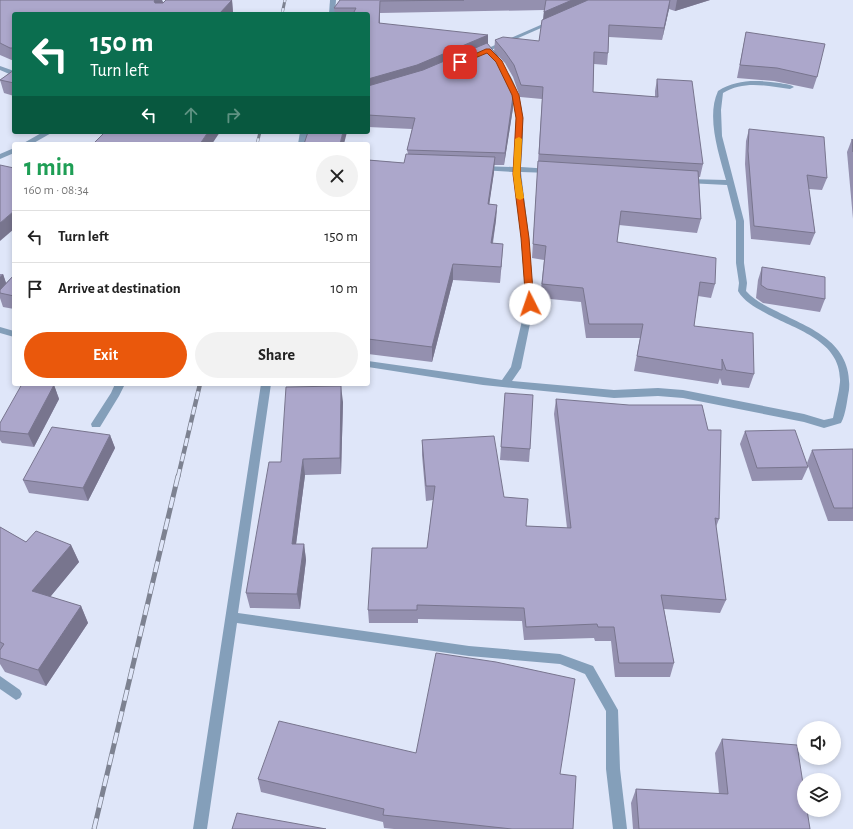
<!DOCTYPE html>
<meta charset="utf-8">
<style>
:root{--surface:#fff;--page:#f2f2f2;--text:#222;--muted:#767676;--line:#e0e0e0;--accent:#ea580c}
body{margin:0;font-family:"Alegreya Sans",sans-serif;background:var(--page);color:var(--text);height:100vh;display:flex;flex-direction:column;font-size:15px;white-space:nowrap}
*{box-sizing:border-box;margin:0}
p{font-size:13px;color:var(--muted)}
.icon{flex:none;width:22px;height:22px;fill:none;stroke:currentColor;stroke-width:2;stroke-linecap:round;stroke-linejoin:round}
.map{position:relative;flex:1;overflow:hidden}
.panel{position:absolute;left:12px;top:142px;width:358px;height:244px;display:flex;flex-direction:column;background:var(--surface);border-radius:4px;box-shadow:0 2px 6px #0003}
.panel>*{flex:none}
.top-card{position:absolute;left:12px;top:12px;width:358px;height:122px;border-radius:4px;box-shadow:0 2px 6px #0003;background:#0b6e4f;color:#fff;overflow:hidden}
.tools{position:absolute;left:797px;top:721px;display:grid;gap:8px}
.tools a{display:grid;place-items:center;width:44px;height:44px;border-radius:50%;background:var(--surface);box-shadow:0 2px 6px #0003;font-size:20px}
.pin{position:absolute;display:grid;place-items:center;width:34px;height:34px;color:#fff;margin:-17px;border-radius:8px;box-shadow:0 2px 6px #0006}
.me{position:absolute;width:44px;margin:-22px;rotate:356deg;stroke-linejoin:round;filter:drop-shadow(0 0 3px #0008)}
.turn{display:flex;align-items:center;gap:14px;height:84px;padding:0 12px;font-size:18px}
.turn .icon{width:52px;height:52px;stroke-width:2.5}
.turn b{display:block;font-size:28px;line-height:34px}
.lanes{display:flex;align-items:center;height:38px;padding:0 12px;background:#0003;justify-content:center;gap:20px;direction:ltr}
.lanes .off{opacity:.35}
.round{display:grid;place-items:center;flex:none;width:42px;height:42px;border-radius:21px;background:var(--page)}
.overview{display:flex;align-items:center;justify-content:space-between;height:68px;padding:0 12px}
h1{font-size:24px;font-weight:600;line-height:30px;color:#1e9e55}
.action{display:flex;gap:8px;margin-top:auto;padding:8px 12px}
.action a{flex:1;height:46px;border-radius:24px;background:var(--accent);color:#fff;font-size:16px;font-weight:600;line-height:46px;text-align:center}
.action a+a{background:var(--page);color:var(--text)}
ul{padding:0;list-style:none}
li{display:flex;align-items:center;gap:12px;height:52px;padding:0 12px;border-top:1px solid var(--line)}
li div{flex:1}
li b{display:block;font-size:15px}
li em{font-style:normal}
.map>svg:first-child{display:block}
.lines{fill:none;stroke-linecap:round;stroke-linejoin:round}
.street{fill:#849fba;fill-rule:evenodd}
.rail-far2-casing{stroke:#7d8291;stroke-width:3}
.rail-far1-casing{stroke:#7d8291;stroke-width:4.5}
.rail-casing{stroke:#7d8291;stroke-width:5}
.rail-far2{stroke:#dfe6f9;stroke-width:2;stroke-dasharray:6;stroke-linecap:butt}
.rail-far1{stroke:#dfe6f9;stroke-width:3;stroke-dasharray:8;stroke-linecap:butt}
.rail{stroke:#dfe6f9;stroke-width:3.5;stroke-dasharray:11;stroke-linecap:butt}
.wall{fill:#9490af}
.shaded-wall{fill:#78758e}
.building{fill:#aca7cb;stroke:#78758e}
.route{fill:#ea580c;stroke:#983908}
.slow{fill:#f59e0b}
</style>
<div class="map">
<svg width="853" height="829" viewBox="0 0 853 829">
<rect width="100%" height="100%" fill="#dfe6f9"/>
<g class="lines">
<g class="street">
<path d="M330,0h6l-1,14h-6z"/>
<path d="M552,20l5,1 -75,33 -5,-1z"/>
<path d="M0,66l14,5v5l-14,-6z"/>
<path d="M506,72c4,2 5,5 7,9 14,29 10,55 8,86l30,2 4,2 -4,2 -30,-1 8,66 5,66 -13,64 -9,13 102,9 44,-2 25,2 121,24 20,6 9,-2c2,-12 6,-24 7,-36 2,-40 -42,-52 -71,-67 -12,-7 -24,-12 -31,-24l1,-8 -3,-20v-42l-9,-36 -40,-2 -4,-2 4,-2 39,1c-7,-26 -20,-63 -8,-89 19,-12 39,-11 61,-8 5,1 11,1 15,4l-4,2c-23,-3 -46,-9 -67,4l-2,17 1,26 22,85v42l3,20 -1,8c8,9 18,14 28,19 35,18 79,31 75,80 -2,10 -3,24 -8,33l-17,5 -20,-6 -121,-24 -25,-2 -44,2 -60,-6 -71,-7 -115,-18v-6l134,19 9,-13 15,-63 -5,-66 -8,-66 -32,-2 -4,-2 4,-2 33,1 2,-49 -4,-23 -9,-21z"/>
<path d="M43,132h10l-21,12h-10z"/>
<path d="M300,132h8l-2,12h-8z"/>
<path d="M14,148v5l-14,6v-5z"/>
<path d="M0,327l14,4v6l-14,-4z"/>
<path d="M115,384h10l-6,12 -19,31h-8l-1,-3 20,-31z"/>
<path d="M261,384h10l-33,229 231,33 91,8 33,12 25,44 2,59 7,60h-14l-7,-60v-58l-21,-37 -25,-10 -91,-8 -232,-33 -30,206h-14z"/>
<path d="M0,676l20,14 2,4 -2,4 -4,2 -16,-11z"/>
</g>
<g class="rail-far2-casing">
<g id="rail-far2">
<path d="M282,14l3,-14"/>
<path d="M257,144l3,-12"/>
</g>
</g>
<g class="rail-far1-casing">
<path id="rail-far1" d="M178,477l22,-93"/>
</g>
<g class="rail-casing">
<path id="rail" d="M94,829l84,-353"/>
</g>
<use href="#rail-far2" class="rail-far2"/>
<use href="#rail-far1" class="rail-far1"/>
<use href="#rail" class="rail"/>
</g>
<g class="wall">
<path d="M0,0h162l1,2 69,-2 1,13v1h-219v47l-14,-6z"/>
<path d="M340,0h370l-35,11 -6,-2 -7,31 -53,-3 -1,16 -1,12 -13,-1 -1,28 62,5v-6l2,-12 46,85 -3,13h-1l2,42 -4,14 -78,-8 -2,17 98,42 -4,14 -13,-2 -4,30 60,48 -5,14 -27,-3 -2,-7 -2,6 -84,-13 6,-33h-54l-5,-36 -41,-4 4,-38 -12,-2 10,-159 -22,-2 -7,-20 -8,-14 -11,-11 1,-12 44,1 4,-22 1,-9 -164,3v10l108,21 25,52v12l-9,57h-10v7l-5,32 8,1 -1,15 -3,23 9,16 -2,24 -47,-3 -21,82 -64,-8v-194l36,3 4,-9 -1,-4 5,-21 -44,-2v-113h-33l-1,-6z"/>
<path d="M746,32l71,45 -4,12 -39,-8 -37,-3z"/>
<path d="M14,70v26l-10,-3 -4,-13z"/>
<path d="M749,129l78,49 -5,12 -13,-1 6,44 -5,12 -59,-6 -6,-75 1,-23z"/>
<path d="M852,139l1,2v78l-6,-67z"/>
<path d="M762,267l63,32 -5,13 -57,-9 -7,-5 2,-18z"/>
<path d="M0,274h3l3,9 8,-8v34l-11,-2 -3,-9z"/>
<path d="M54,385l5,14 -25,48 -32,-4 -2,-3v-17z"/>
<path d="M505,393l25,56 -1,13 -29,-2z"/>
<path d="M556,399l163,120 -3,8 10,73 -6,13 -56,-4 10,54 -4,14h-55l-4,-36h-16l-1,-3 -70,2 -2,-19 -104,-2v4h-49l-1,-13 59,-62 6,-48 -7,1 -4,-46v-15l82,57 22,29 41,2 -13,-114z"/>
<path d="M343,402l-2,72 -36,1 -9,69h8l2,16 -6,49 -50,-1 -4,-15 35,-131z"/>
<path d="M745,431l63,36 -6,13 -50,1 -12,-37z"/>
<path d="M110,435l5,13 -27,53 -59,-8 -6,-13z"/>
<path d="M853,449v72h-25l-21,-58 5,-13z"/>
<path d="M0,527l26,15 45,3 8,17 -29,35 31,9 7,17 -42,63 -41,-14 -5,-8z"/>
<path d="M722,739l88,90h-177l-2,-26 5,-14 83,5 -4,-41z"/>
<path d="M416,753l144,21 13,55h-179l-10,-1 -1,-6 -122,-30 -3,-13z"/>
</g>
<g class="shaded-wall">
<path d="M155,0h7l2,6 -8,8 -2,-13z"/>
<path d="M232,0l1,13v1h-14z"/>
<path d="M572,0h25l-54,23 1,-11z"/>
<path d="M670,0l-1,9 -7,31 2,-12z"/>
<path d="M677,0h33l-35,11z"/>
<path d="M380,1v12l-1,22v-12z"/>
<path d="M488,35v12l-120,44v-12z"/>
<path d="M513,96v12l-9,57 1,-12z"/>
<path d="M208,132h12l-8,12h-12z"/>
<path d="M343,132h4l-3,12h-4z"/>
<path d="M495,157l-1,15 -7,48 1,-16z"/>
<path d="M497,205l-1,15 -6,38 1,-15z"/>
<path d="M14,211v18l-14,12v-18z"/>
<path d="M503,244l-1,15 -2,24 1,-16z"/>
<path d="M453,264v16l-21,82v-15z"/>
<path d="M3,274l5,15 -8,4v-16z"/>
<path d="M54,385l5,14 -25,48 -6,-13z"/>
<path d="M341,386l2,16 -2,72 -1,-16z"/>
<path d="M110,435l5,13 -27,53 -5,-13z"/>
<path d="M303,459l2,16 -11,85 -2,-16z"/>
<path d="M304,544l2,16 -6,49 -3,-15z"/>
<path d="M71,545l8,17 -38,46 -9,-17z"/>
<path d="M81,606l7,17 -42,63 -8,-16z"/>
</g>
<g class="building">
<path d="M0,0h155l-1,1 1,2h8l3,-3h66l-13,14h-205v34h-4l-10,-5z"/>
<path d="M340,0h124l-84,1 -1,22 109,12 -71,30 -49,14v-65h-15l3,-6h-22z"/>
<path d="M546,0h26l-28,12z"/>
<path d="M588,0h82l-6,28 -55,-3 -1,28 -14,-1 -1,40 65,5 -1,-18 35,2 11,83 -164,-10 4,-67 -22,-2 -7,-20 -9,-13 -10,-12 8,-3 36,4 3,-21z"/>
<path d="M746,32l79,12 -8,33 -40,-9 -37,-3z"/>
<path d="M487,43l10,12 8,13 5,13 3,15 -8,57 -98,-3 8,-32 -47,-3v-29l55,-16z"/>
<path d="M14,70v13l-14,-3z"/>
<path d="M749,129l75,8 3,41 -20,-3 8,58 -61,-7 -6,-75z"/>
<path d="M105,132h103l-8,12h-107z"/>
<path d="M308,132h35l-3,12h-36z"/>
<path d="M852,139l1,2v11z"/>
<path d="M406,154l89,3 -7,47 9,1 -6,38 12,1 -2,23 -48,-3 -21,83 -64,-8v-179l36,3z"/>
<path d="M538,161l160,10 3,48 -80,-8 -4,31 99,16 -1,26 -15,-2 -6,44 59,7 1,41 -28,-4 -4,-11v11l-85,-14 6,-32h-54l-6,-36 -41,-4 4,-38 -13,-2z"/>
<path d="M0,165l14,3v43l-14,12z"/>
<path d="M762,267l63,10v22l-58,-10 -6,-4z"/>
<path d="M14,275v21l-14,-3v-3z"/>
<path d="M22,384h18l14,1 -26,49 -28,-3v-8z"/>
<path d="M341,386l-1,72 -37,1 -11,85h12l-7,50 -51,-1 23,-131h12l5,-75z"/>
<path d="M505,393l28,2 -3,54 -29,-2z"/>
<path d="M556,399l73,6h73l6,25h13l-2,89 -4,-1 11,82 -65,-5 13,68h-55l-5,-36h-16l-1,-3 -71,3 -2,-19 -107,-3v5h-49l4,-62h55l8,-62h-9l-4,-46 72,-4 10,61 24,2 -2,27 45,2z"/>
<path d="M52,427l58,8 -27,53 -60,-8z"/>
<path d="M795,430l13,37 -51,1 -12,-37z"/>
<path d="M853,449v59h-19l-22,-58z"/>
<path d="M0,527l26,15 10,-11 35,14 -39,46 49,15 -43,64 -38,-12v-8l4,-6 -4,-2z"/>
<path d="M436,653l60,9 79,17 -15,95 16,2 -3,53h-61l-129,-14 1,-6 -126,-30 21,-58 137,32z"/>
<path d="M722,739l75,6 7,45v20h3l3,19h-171l-3,-40 92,5z"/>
<path d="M237,813l89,16h-94z"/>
</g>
<path class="route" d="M486,49h4l12,12 17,34 4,23 -3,56 9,64 5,66 -4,3 -4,-3 -5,-66 -8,-64 3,-56 -4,-23 -16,-33 -9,-9 -24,10 -6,-1z"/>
<path class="slow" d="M519,137l3,2 -2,35 4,24 -4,2 -4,-2 -3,-24 2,-35z"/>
</svg>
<div class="tools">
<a><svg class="icon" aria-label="sound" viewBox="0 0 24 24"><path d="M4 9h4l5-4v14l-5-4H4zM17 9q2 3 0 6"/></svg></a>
<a><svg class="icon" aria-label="layers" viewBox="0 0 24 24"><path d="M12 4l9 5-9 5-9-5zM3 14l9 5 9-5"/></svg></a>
</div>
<div class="pin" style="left:460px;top:62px;background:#d93025"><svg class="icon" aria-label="arrive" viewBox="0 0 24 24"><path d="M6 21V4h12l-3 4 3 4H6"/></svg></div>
<svg class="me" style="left:530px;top:304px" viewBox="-20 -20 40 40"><circle r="19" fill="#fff"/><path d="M0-13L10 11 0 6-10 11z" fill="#ea580c"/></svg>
<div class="top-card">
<div class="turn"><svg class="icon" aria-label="left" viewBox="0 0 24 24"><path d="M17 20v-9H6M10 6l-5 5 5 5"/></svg><div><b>150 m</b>Turn left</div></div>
<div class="lanes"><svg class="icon" aria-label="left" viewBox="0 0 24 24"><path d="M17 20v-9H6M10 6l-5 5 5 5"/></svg><svg class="icon off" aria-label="ahead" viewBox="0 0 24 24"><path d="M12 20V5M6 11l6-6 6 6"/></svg><svg class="icon off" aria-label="right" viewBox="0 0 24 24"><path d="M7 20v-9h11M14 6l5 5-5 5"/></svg></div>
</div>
<section class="panel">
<div class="overview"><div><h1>1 min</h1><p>160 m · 08:34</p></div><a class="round"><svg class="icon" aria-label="close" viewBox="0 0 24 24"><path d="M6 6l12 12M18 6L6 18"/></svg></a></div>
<ul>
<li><svg class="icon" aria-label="left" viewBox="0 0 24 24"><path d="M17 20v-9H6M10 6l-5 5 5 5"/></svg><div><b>Turn left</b></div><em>150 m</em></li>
<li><svg class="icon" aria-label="arrive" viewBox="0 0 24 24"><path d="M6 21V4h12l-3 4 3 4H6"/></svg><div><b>Arrive at destination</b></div><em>10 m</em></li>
</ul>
<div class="action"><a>Exit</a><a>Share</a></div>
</section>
</div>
